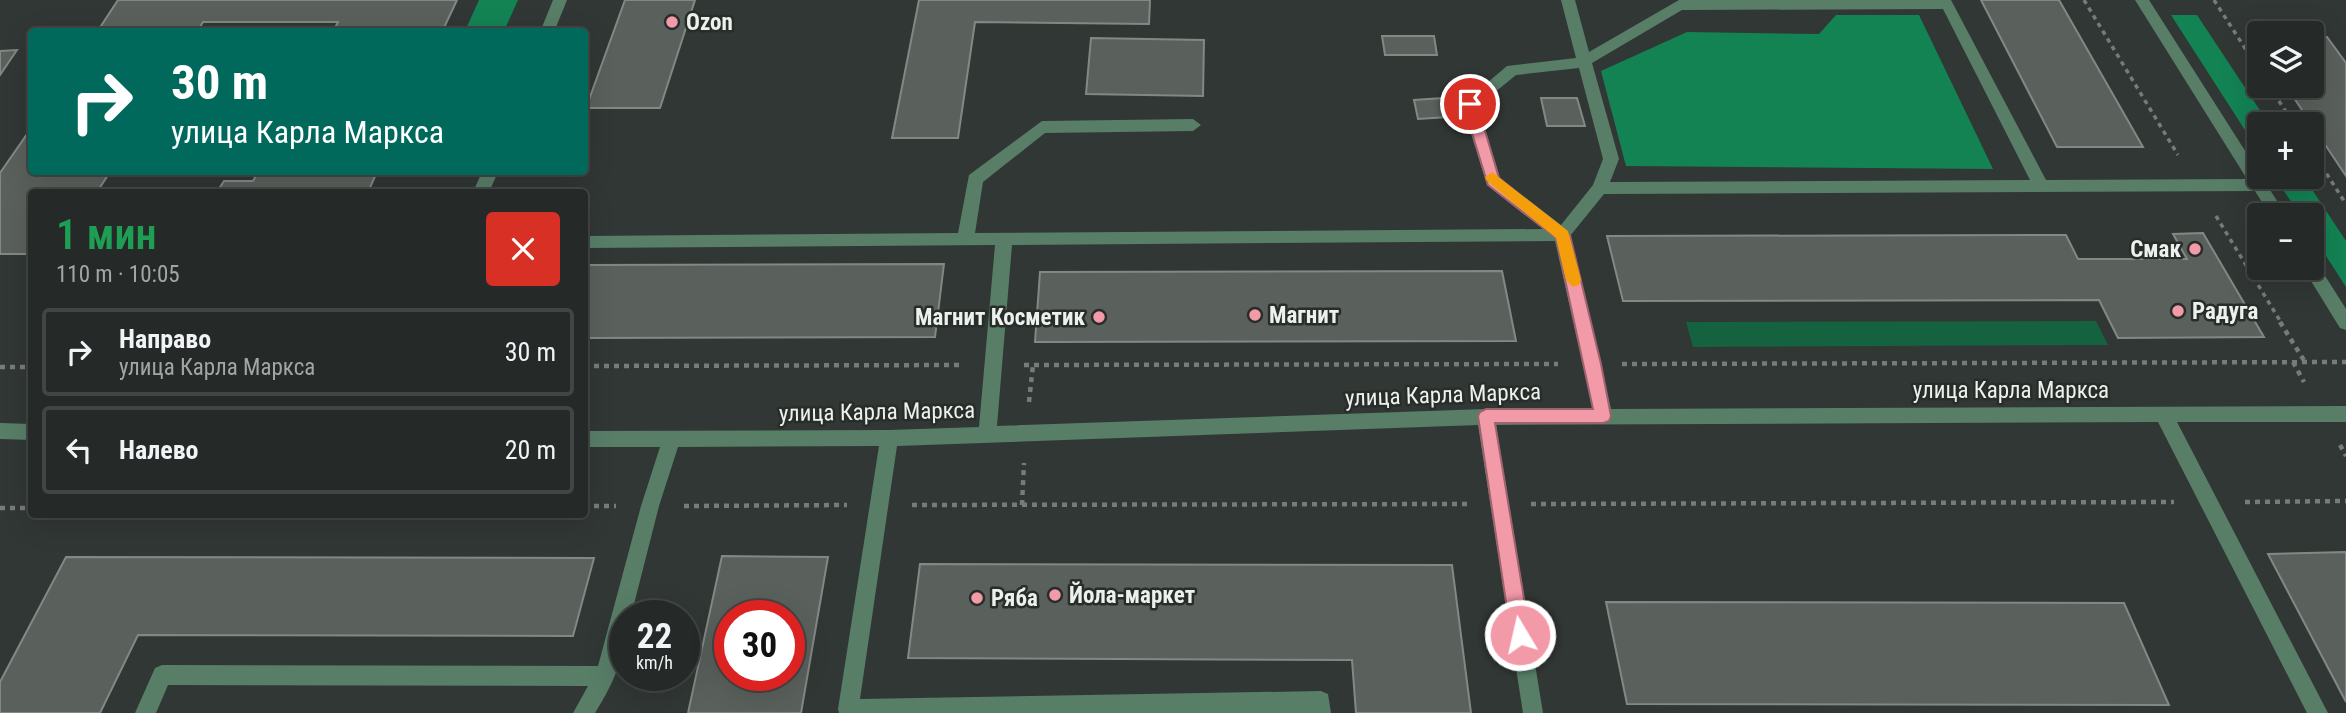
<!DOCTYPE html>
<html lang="ru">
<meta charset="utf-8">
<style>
:root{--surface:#252927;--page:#313533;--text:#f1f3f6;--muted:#a3a6a7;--line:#424544}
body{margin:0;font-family:"Roboto Condensed",sans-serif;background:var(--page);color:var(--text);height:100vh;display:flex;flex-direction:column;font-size:26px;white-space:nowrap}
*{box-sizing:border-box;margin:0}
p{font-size:23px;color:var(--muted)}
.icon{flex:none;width:38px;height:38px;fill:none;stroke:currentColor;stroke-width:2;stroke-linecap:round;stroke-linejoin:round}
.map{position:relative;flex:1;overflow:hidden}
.drawer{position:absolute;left:28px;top:189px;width:560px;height:329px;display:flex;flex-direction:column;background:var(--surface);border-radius:7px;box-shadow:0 7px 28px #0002,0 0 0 2px var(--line)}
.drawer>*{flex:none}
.guide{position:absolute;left:28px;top:28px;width:560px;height:147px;border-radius:7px;box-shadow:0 7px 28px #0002,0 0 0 2px var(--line);background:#00695c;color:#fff;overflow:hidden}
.tools{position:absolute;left:2247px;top:21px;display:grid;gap:14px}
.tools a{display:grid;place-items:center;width:77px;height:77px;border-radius:7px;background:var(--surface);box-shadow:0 7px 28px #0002,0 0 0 2px var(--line);font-size:35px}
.speed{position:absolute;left:609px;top:600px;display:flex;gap:14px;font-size:35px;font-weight:700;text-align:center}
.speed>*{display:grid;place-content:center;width:91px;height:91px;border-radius:50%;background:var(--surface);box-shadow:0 7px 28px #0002,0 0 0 2px var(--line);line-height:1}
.speed small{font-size:18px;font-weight:400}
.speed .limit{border:10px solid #d22;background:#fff;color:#111}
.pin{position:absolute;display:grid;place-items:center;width:60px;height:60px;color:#fff;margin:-30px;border:4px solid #fff;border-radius:50%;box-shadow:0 2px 7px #0007}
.me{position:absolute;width:77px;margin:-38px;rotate:351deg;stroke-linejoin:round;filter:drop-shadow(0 0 5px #0008)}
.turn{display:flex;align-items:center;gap:24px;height:147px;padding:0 28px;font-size:32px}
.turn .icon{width:91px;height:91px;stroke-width:2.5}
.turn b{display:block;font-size:49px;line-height:60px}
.round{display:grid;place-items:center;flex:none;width:74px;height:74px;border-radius:7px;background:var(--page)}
.headline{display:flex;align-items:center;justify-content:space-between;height:119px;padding:0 28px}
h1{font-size:42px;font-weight:600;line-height:52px;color:#1e9e55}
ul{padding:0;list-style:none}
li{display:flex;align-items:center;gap:21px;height:88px;margin:0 14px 10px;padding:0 14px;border:4px solid var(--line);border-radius:7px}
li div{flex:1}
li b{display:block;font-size:26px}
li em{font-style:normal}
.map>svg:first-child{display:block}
.green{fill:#156240}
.forest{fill:#138354}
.building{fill:#5a605c;stroke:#828985;stroke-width:2;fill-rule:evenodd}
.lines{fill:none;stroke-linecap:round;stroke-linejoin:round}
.path-far1{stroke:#777c79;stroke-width:3.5;stroke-dasharray:4.5 4.5;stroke-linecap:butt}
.path{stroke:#777c79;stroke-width:4.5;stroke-dasharray:5 5;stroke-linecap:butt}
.minor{fill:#587e68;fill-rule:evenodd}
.route{fill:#f39aa9;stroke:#9e646e;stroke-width:2}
.slow{fill:#f59e0b}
.poi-dot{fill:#f39aa9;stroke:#282d2a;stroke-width:2.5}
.labels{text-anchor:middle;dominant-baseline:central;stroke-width:5;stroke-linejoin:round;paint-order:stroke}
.poi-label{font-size:23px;font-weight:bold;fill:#edf1ee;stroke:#282d2a;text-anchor:start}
.street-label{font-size:23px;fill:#edf1ee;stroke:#282d2a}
</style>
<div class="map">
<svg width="2346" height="713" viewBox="0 0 2346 713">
<rect width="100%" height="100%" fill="#313734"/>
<path class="green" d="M2096,321l12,24 -415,2 -7,-25z"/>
<g class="forest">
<path d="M479,0h39l-14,31h-39z"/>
<path d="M1836,15h83l74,154 -367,-3 -25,-95 86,-39 132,2z"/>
<path d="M2171,15h26l72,109h-10v28z"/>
<path d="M2284,191h29l33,50v46l-34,-53v-19h-12z"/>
</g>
<g class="building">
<path d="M118,0h339l-15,32h-109l5,-10h-135l-6,10h-100z"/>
<path d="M625,0h70l-35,108h-74z"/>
<path d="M919,0h231l-1,24 -174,-2 -17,116h-66z"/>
<path d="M1981,0h78l84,147h-86z"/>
<path d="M1382,36h52l3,19h-52z"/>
<path d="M2312,36l15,1 19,26v113l-60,-90h26z"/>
<path d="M1091,38l113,2 -1,56 -117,-2z"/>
<path d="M17,50l-17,25v-24z"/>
<path d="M1443,98l5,19 -30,2 -4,-19z"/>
<path d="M1541,98h36l8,28h-38z"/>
<path d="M32,127v45h78l-13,20h-65v62h-32v-81z"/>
<path d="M258,172h119l-9,20h22h-173l7,-11h29z"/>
<path d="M2203,233l61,104 -146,1 -19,-38 -476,1 -16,-65 459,-1 12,24h109l-14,-25z"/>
<path d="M944,264l-9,73 -351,1v-73z"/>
<path d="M1502,271l14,70 -481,1 5,-70z"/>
<path d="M2346,552v150l-78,-148z"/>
<path d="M722,556l106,1 -27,156h-113zM730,616h59v60h-59z"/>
<path d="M66,557l528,1 -21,78 -435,-1 -38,78h-100v-31z"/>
<path d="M920,564l532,1 19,148h-115l-4,-53 -444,-2z"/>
<path d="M1606,602l518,1 45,102 -542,-1z"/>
</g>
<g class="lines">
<g class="path-far1">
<path d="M2084,0l94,155"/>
<path d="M2214,0l45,70"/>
<path d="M2269,86l25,38"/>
<path d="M2312,151l34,53"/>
<path d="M2216,216l66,108"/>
</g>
<g class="path">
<path d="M2280,322l25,40"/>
<path d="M2293,362l11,20"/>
<path d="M1622,364l724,-2"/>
<path d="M1024,365l534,-1"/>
<path d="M584,366l379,-1"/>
<path d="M0,367h32"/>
<path d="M1029,402l4,-37"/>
<path d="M2340,445l6,11"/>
<path d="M2245,502l101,-1"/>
<path d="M1531,504l643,-2"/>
<path d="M912,505l555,-1"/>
<path d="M1022,505l2,-42"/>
<path d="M584,506h32"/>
<path d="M684,506l163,-1"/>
<path d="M0,508h32"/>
</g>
<g class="minor">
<path d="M553,0h14l-13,32h-14z"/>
<path d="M1561,0h14l14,52 90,-52h272l95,180 201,-1 -112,-179h14l137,215h-16l-15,-24 -651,3 -34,42 41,173 735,-3v16h-169l151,291h-21l-149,-291 -662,3 47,288h-20l-45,-288 -581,21 -37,253 461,-8 7,3 3,19h-492l-1,-4 41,-263 -201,1 -19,59 -28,110h-6c0,41 -9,63 -30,97h-22l15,-27 -420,-1 -12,28h-21l20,-45 7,-3 436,1 43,-160 19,-59h-76v-16l305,-1 90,-3 16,-182 -411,3v-12l374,-3 11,-58 73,-54 151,-2 8,6 -8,6 -148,2 -62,49 -8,51 568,-4 -56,-44 -25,-81 45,-38 69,-8zM1943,9l87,171 -420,2 9,-23 -27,-96 90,-53zM1579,68l24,91 -10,26 -32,40 -61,-47 -22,-72 38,-31zM1555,241l38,168h-107l-489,17 15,-181z"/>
<path d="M482,172h16l-9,20h-16z"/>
<path d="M2312,262l5,1 29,46v21l-6,-2 -37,-60h9z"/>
<path d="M0,423l32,1v16l-32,-1z"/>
</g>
</g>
<path class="route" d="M1470,99l7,5 22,74 71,57 31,129 10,52 -2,5 -6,2h-108l35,212 -3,6 -7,2 -6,-2 -3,-6 -33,-219 2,-4 6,-3h107l-37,-171 -68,-53 -25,-81z"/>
<path class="slow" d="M1492,172l76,59 13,49 -2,5 -6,2 -7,-7 -10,-42 -69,-57 -2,-4z"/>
<g class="poi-dot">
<circle cx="672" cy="22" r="7"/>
<circle cx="2195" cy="249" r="7"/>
<circle cx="2178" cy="311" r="7"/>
<circle cx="1255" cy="315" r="7"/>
<circle cx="1099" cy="317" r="7"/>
<circle cx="1055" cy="595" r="7"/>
<circle cx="977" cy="598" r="7"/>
</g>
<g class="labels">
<g class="poi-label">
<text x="686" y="22">Ozon</text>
<text x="2181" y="249" text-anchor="end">Смак</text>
<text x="2192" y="311">Радуга</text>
<text x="1269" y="315">Магнит</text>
<text x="1085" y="317" text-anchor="end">Магнит Косметик</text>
<text x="1069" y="595">Йола-маркет</text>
<text x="991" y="598">Ряба</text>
</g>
<g class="street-label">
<text x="2011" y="390">улица Карла Маркса</text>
<text transform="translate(1443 395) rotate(-2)">улица Карла Маркса</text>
<text transform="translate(877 412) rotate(-1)">улица Карла Маркса</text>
</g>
</g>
</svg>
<div class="tools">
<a><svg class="icon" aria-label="layers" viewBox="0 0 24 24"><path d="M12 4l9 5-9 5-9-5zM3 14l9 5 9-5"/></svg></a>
<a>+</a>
<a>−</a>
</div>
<div class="speed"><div>22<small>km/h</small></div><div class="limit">30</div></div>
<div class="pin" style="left:1470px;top:104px;background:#d93025"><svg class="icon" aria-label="arrive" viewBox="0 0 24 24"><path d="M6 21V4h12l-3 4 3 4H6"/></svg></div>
<svg class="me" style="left:1520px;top:635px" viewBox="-20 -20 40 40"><circle r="17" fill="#f39aa9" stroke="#fff" stroke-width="3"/><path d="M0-11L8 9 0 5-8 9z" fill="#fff"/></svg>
<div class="guide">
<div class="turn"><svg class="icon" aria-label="right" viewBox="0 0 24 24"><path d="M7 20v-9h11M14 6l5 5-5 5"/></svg><div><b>30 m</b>улица Карла Маркса</div></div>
</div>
<section class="drawer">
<div class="headline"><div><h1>1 мин</h1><p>110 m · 10:05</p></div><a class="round" style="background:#d93025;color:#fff"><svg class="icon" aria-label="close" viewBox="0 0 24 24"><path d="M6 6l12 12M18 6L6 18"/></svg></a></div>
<ul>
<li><svg class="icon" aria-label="right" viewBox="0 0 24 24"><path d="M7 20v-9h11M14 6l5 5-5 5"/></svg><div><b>Направо</b><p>улица Карла Маркса</p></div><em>30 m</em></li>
<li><svg class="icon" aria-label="left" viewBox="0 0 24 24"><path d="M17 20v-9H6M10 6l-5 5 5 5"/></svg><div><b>Налево</b></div><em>20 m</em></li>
</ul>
</section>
</div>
